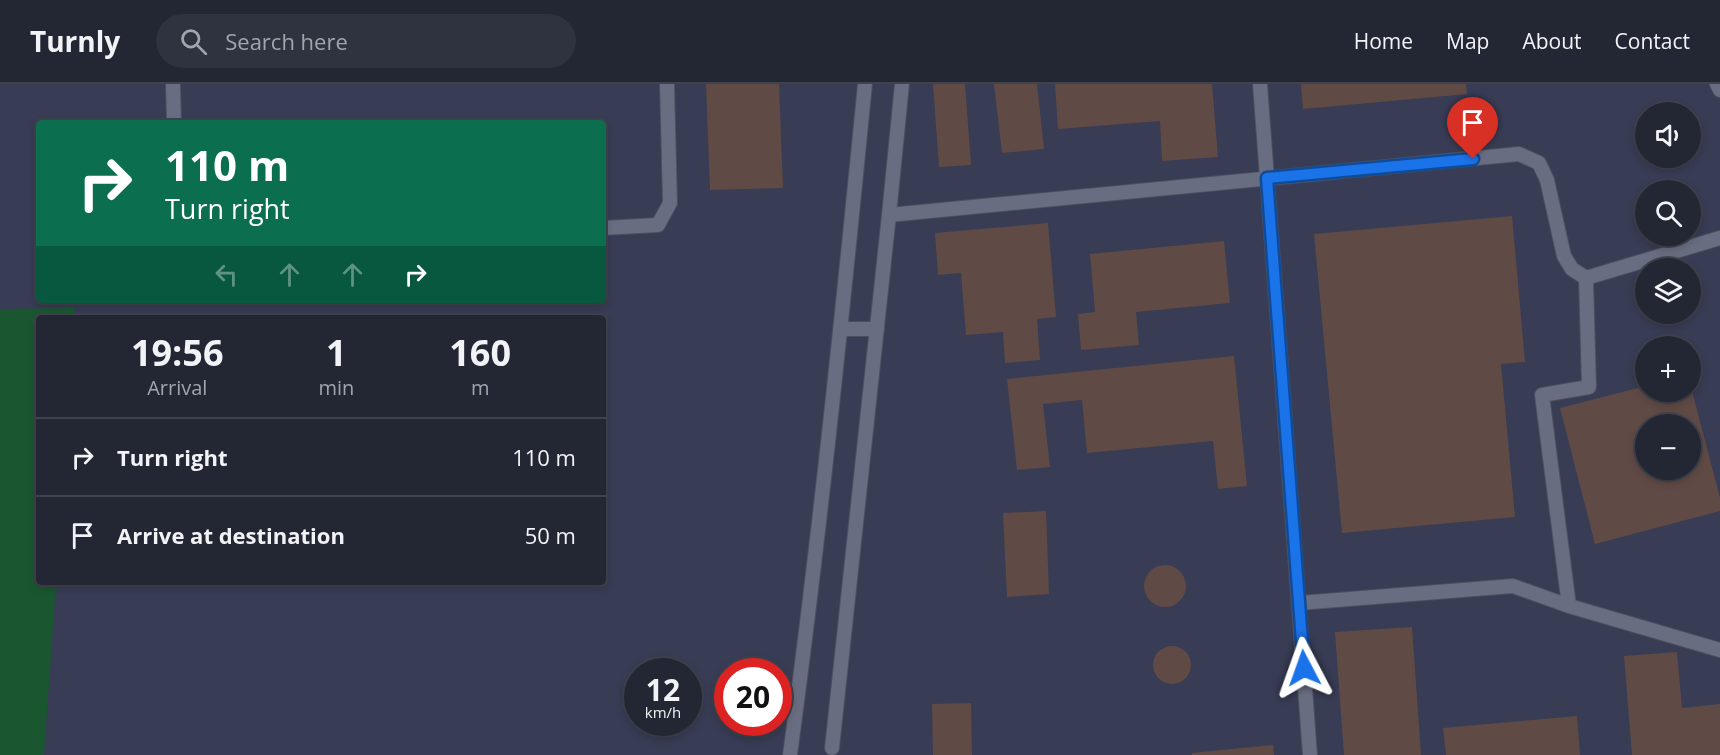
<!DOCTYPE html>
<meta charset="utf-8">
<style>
:root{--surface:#232633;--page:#2f323f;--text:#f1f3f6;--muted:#a3a5ac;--line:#40434e}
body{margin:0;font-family:"Open Sans",sans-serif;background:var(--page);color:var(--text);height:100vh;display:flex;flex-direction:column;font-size:22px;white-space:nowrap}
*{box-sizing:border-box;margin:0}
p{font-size:20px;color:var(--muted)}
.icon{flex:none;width:33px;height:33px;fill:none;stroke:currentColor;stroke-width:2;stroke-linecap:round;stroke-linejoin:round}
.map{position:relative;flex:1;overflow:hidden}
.details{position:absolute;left:36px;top:231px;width:570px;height:270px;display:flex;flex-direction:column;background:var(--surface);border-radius:6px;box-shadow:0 3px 9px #0003,0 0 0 2px var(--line)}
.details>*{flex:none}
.top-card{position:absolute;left:36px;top:36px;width:570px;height:183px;border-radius:6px;box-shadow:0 3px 9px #0003,0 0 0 2px var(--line);background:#0b6e4f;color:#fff;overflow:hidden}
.controls{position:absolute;left:1635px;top:18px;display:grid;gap:12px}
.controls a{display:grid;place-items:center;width:66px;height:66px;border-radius:50%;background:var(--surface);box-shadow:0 3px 9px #0003,0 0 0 2px var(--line);font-size:30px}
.speed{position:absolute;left:624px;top:574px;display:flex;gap:12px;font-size:30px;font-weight:700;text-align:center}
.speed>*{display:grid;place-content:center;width:78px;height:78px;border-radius:50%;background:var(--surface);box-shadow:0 3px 9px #0003,0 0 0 2px var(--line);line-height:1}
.speed small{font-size:15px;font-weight:400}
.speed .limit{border:9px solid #d22;background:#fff;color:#111}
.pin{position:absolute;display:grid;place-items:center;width:51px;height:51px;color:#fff;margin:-62px -26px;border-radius:50% 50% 50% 0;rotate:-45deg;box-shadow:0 0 6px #0007}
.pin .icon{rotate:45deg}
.me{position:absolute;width:66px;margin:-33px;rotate:356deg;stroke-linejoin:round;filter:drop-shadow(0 0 4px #0008)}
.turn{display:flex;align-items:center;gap:21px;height:126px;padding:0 30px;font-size:27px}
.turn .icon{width:78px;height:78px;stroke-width:2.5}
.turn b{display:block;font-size:42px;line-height:51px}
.lanes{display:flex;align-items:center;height:57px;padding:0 30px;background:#0003;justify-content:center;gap:30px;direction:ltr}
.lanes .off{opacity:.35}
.eta{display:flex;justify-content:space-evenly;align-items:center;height:102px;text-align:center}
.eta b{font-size:36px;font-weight:700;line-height:42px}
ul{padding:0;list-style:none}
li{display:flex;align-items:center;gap:18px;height:78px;padding:0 30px;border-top:2px solid var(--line)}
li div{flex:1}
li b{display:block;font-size:22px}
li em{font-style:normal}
header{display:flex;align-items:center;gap:36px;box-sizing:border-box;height:84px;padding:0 30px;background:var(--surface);border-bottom:2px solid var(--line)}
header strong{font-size:28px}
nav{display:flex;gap:33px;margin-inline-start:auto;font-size:21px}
.search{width:420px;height:54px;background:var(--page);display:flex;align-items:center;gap:15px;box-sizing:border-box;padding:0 21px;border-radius:33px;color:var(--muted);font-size:22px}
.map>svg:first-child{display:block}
.built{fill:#383c54;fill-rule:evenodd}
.green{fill:#1a5730}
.building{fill:#604a45;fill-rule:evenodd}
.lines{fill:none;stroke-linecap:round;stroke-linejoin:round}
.lane-casing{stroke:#4c4f5e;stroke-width:16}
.lane{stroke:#686d81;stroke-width:14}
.route-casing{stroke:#114b97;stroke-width:15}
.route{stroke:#1a73e8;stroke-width:10}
</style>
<header>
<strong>Turnly</strong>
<div class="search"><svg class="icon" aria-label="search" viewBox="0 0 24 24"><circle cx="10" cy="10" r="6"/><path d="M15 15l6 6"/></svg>Search here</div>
<nav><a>Home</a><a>Map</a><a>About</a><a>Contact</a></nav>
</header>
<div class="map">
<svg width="1720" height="671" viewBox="0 0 1720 671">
<rect width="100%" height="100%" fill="#2f3244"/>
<path class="built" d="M0,0h1720v671h-1720zM1646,28h44v46h-44zM39,39h564v177h-564zM1646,106h44v46h-44zM1646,184h44v46h-44zM39,234h564v264h-564zM1646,262h44v46h-44zM1646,340h44v46h-44zM638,588h50v51h-50zM728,588h50v51h-50z"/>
<path class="green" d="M75,224l-1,10h-35v264h17l-12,173h-44v-446z"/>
<g class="building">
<path d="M706,0h73l4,104 -73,2z"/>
<path d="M933,0h32l6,81 -32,2z"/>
<path d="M994,0h43l7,65 -42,4z"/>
<path d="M1055,0h157l6,73 -56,4 -2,-40 -102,8z"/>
<path d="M1301,0h165l1,10 -164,15z"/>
<path d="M1512,132l13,146 -24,2 14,153 -173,16 -28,-299z"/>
<path d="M1048,139l8,94 -19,2 3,41 -35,3 -2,-31 -37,3 -5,-62 -23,2 -3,-42z"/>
<path d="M1224,157l6,62 -94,9 3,33 -58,5 -3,-36 17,-2 -5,-58z"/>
<path d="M1234,272l13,130 -29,3 -5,-48 -126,12 -5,-53 -39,4 7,63 -33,3 -10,-91z"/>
<path d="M1646,302v6h44l1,-5 29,111v13l-125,33 -35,-136zM1646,340h44v46h-44z"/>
<path d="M1046,427l3,83 -42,3 -4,-84z"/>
<circle cx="1165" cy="502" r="21"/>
<path d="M1412,543l9,128h-77l-9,-123z"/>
<circle cx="1172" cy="581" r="19"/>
<path d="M1677,568l5,56 38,-4v51h-88l-8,-99z"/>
<path d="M971,619l1,52h-39l-1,-51z"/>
<path d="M1577,632l3,39h-134l-3,-27z"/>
<path d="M1273,661l1,10h-82v-2z"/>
</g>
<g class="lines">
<g class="lane-casing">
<g id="lane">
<path d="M173,0l1,39"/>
<path d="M1260,0l50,671"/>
<path d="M1717,0l3,6"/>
<path d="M889,131l630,-61 20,9 8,17 17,76 8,13 14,9"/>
<path d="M603,144l55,-3 12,-22 -3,-119"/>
<path d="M841,245h36"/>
<path d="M1299,519l214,-17 56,20 151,44"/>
<path d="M1569,522l-27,-211 47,-8 -3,-109 134,-40"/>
<path d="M832,664l57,-533 13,-131"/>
<path d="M790,671c30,-223 53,-447 75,-671"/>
</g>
</g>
<use href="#lane" class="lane"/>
</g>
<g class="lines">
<g class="route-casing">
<path id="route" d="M1304,584l-37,-490 206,-19"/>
</g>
<use href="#route" class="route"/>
</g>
</svg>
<div class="controls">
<a><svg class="icon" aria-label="sound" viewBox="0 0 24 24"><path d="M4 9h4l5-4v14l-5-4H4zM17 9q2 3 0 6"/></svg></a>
<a><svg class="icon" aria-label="search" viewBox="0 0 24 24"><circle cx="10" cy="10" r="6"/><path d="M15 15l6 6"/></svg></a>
<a><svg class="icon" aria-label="layers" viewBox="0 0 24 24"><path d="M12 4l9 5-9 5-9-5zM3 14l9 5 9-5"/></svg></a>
<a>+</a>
<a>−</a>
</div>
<div class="speed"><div>12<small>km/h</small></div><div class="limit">20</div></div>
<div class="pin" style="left:1473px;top:75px;background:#d93025"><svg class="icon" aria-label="arrive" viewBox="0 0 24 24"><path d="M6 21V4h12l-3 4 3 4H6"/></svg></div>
<svg class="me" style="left:1304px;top:584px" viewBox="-20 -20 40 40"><path d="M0-17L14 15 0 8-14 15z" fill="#1a73e8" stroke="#fff" stroke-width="4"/></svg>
<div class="top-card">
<div class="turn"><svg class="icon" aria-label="right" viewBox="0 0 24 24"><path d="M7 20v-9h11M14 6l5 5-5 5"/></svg><div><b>110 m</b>Turn right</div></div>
<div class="lanes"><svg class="icon off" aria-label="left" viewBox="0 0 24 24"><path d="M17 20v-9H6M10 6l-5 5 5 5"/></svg><svg class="icon off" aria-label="ahead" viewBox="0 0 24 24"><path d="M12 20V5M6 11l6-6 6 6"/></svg><svg class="icon off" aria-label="ahead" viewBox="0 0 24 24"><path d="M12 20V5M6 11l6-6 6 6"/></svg><svg class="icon" aria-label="right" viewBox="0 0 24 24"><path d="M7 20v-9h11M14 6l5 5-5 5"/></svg></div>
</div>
<section class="details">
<div class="eta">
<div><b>19:56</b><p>Arrival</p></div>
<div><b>1</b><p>min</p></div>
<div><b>160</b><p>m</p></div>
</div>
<ul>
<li><svg class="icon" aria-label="right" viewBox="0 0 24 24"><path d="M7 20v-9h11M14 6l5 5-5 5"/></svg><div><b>Turn right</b></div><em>110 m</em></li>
<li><svg class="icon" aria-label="arrive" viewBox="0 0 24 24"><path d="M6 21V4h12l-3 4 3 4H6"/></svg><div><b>Arrive at destination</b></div><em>50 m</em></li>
</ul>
</section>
</div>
